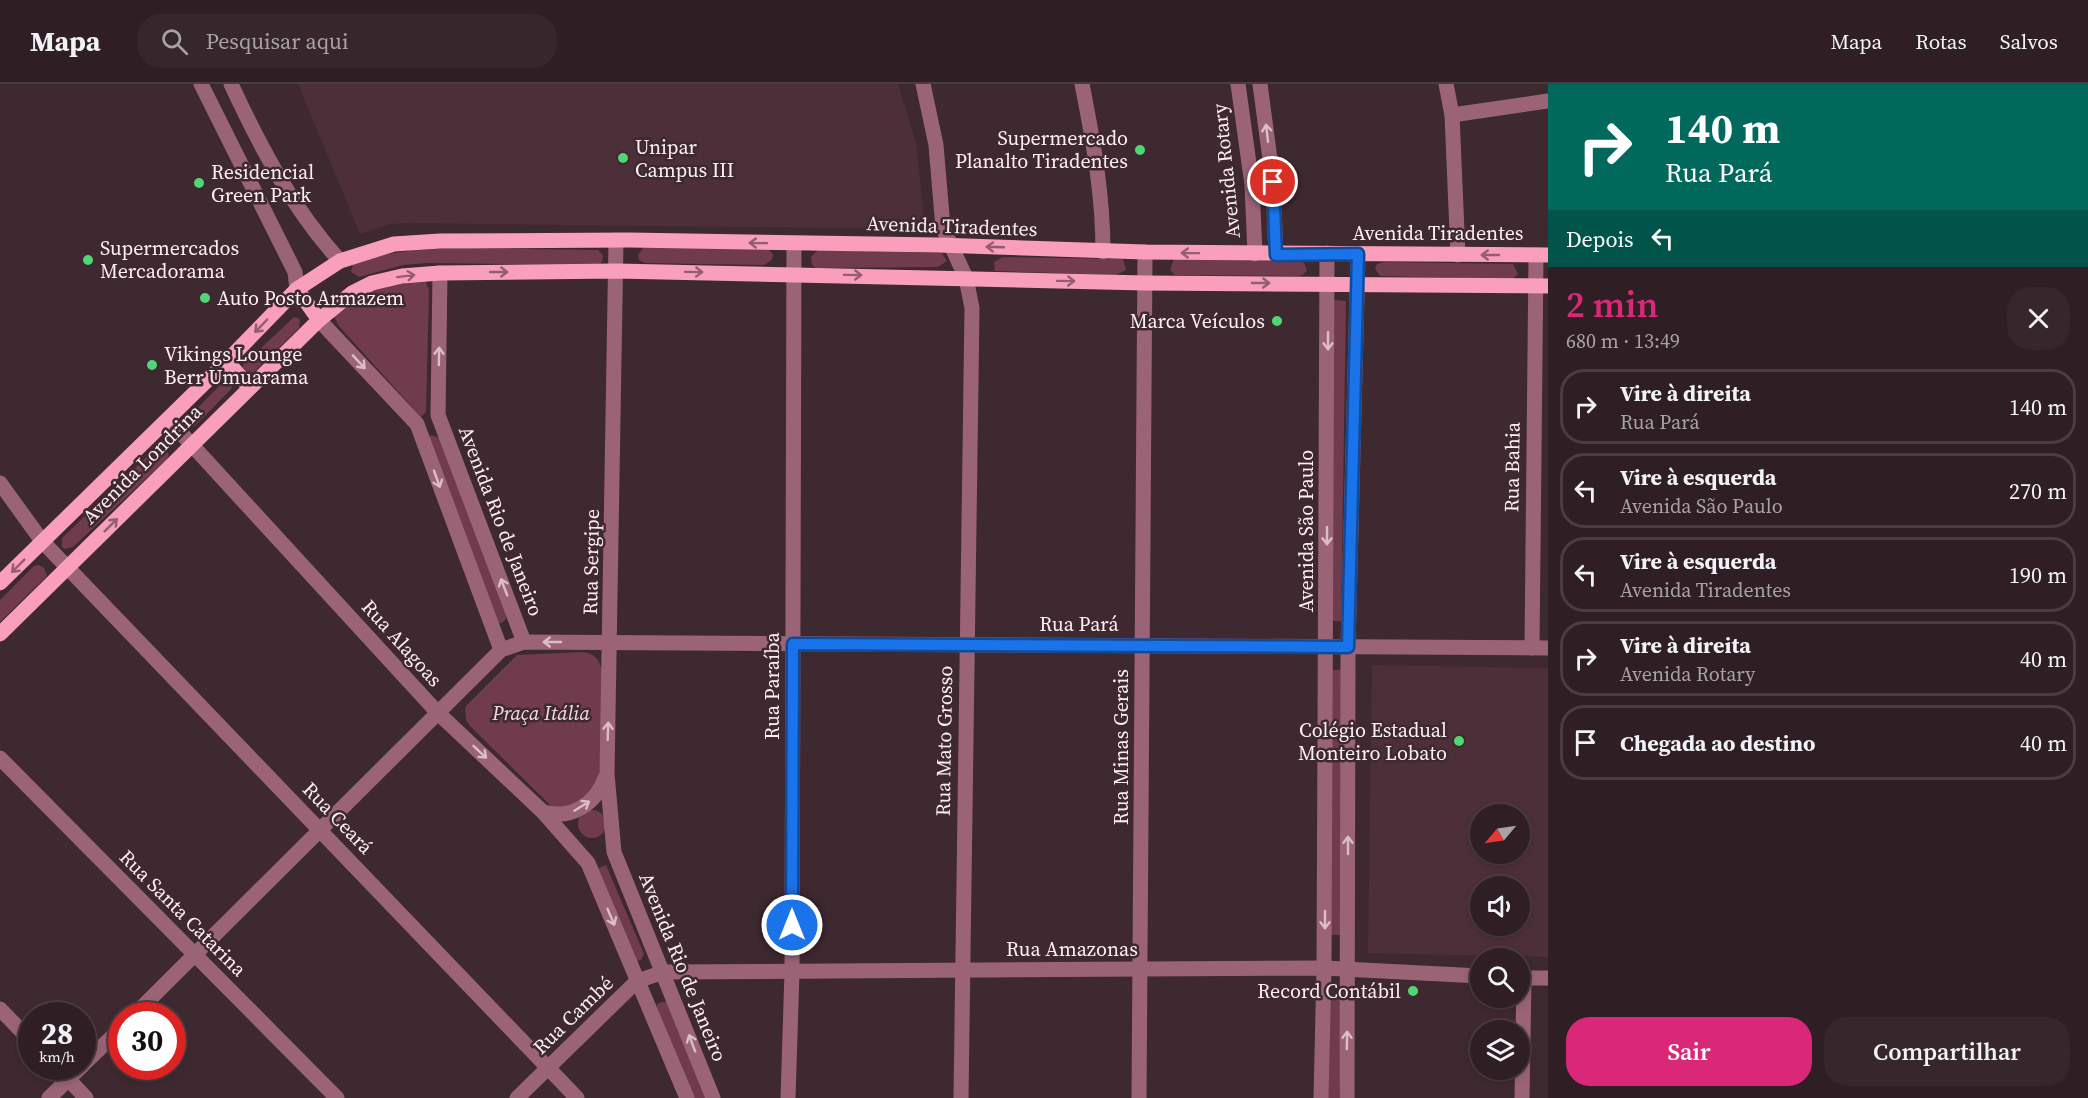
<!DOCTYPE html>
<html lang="pt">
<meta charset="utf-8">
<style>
:root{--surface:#2f1f24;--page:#37272c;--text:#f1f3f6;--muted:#a7a2a6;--line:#4a3d41;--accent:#db2777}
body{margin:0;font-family:"Source Serif 4",serif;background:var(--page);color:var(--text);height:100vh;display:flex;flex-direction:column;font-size:22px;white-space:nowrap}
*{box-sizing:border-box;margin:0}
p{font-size:20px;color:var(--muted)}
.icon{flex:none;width:33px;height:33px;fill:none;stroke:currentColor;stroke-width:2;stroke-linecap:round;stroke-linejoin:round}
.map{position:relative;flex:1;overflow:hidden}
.sheet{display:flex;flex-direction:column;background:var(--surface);width:540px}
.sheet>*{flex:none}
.banner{background:#00695c;color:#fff;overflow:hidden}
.needle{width:39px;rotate:241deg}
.fabs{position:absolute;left:1470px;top:720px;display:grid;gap:12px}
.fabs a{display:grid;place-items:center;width:60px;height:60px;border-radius:50%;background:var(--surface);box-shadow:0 3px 9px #0003,0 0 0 2px var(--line);font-size:30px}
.speed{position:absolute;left:18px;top:918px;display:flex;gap:12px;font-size:30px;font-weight:700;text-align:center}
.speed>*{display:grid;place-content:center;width:78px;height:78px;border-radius:50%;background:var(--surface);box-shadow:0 3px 9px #0003,0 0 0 2px var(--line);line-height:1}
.speed small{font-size:15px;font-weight:400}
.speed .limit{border:9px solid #d22;background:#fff;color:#111}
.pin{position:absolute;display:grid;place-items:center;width:51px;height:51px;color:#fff;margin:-26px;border:3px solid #fff;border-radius:50%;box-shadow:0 2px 6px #0007}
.me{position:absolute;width:66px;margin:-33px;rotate:0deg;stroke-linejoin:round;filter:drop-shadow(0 0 4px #0008)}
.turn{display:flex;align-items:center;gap:21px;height:126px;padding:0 18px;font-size:27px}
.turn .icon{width:78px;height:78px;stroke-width:2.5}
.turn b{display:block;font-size:42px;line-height:51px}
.then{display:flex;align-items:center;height:57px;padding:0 18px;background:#0003;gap:12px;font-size:22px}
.round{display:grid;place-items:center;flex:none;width:63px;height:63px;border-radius:24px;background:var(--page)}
.overview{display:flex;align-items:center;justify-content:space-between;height:102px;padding:0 18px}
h1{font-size:36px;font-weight:600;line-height:45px;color:var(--accent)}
.action{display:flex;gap:12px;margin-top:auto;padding:12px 18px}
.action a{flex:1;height:69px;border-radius:24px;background:var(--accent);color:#fff;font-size:24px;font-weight:600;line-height:69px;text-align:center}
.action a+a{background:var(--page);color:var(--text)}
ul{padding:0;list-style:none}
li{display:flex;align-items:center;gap:18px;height:75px;margin:0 12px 9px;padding:0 6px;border:3px solid var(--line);border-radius:24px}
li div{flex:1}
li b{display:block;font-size:22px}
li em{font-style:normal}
header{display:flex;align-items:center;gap:36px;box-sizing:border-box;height:84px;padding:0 30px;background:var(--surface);border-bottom:2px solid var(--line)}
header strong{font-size:28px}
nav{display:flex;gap:33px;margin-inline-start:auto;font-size:21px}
.search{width:420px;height:54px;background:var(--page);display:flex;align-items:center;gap:15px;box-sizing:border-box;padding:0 21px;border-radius:24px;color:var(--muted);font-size:22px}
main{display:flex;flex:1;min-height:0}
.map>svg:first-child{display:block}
.built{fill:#4d2f39;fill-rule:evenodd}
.green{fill:#6f3b4d}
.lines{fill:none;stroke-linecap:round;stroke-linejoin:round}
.minor{stroke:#9b6476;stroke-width:15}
.major{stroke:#f99ebb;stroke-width:15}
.oneway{stroke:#dbbec7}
.oneway2{stroke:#935e6f}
.route-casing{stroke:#114b97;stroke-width:15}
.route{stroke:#1a73e8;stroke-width:10}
.poi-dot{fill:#51d674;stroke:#3f2930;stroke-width:2}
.labels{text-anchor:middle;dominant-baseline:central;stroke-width:5;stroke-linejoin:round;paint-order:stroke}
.poi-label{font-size:20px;fill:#feeef2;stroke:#3f2930;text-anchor:start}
.street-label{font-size:20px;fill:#feeef2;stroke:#3f2930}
.park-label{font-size:20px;font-style:italic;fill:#f3dce2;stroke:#3f2930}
</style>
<header>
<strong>Mapa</strong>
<div class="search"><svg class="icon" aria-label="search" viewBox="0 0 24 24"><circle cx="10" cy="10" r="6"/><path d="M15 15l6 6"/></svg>Pesquisar aqui</div>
<nav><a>Mapa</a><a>Rotas</a><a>Salvos</a></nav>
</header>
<main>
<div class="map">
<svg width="1548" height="1014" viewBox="0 0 1548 1014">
<rect width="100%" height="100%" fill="#3f2930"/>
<g class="built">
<path d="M298,0h600l18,59 9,86 -518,-6 -17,1 -30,10z"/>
<path d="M1372,581l176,3v289l-180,-4zM1480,730h40v40h-40zM1480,802h40v40h-40z"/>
</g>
<g class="green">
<path d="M644,163h122l7,7 -1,6 -8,5 -119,-2 -6,-3 -1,-5z"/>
<path d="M466,164l132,2 5,5 -1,7 -4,3 -171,-2 -24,2 -44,12 -8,-5 2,-9c38,-13 74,-14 113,-15z"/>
<path d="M818,166l124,3 5,8 -9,6 -122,1 -4,-3 -1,-8z"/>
<path d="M1003,173l120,2 3,11 -10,5 -121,-4 -1,-9z"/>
<path d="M1174,175l125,2 5,2 3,7 -4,5 -5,1 -123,-1 -5,-5z"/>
<path d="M1384,178l129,2 5,10 -5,5 -133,-3 -5,-7 2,-5z"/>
<path d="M425,196l4,10 -3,122 -5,5 -83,-92 -4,-9 3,-4 37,-24z"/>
<path d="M1334,216l12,1 -5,320h-12z"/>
<path d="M294,233l6,2 -1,9 -46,45 -7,2 -4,-7 1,-3z"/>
<path d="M226,295h5l3,4 -3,6 -36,37h-5l-2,-8z"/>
<path d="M431,351l8,3 67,177v4l-4,4h-5l-68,-185z"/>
<path d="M165,363l4,8 -2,4 -94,88 -8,2 -3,-2v-9l94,-90z"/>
<path d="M39,481l5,3 3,8 -47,46v-22l34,-34z"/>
<path d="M583,568c11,1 17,8 19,19 -1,26 3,84 -4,107 -6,20 -26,31 -46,29l-82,-81 -4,-6 -1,-13 52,-52z"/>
<path d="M1330,586h11l1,265h-12z"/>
<circle cx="592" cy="740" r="14"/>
<path d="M606,781l38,89 -3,6 -4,1 -38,-90v-3z"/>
<path d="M1329,913l12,1 -2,100h-11z"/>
<path d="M662,918h5l41,96h-14l-37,-89v-5z"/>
</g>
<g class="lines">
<g class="minor">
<path d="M201,0l94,188 2,17"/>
<path d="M231,0c30,64 61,124 109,177"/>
<path d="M923,0l13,61 7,83 23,50 6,30 -11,790"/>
<path d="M1082,0c11,56 21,110 21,168"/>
<path d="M1238,0l14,101 3,69"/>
<path d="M1260,0l13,98 3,73"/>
<path d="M1446,0l6,31 6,140"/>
<path d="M1452,31l96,-14"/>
<path d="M616,156l-9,534 7,78 99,246"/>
<path d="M440,189l-2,142 86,227"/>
<path d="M319,236l98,104 84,226"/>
<path d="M168,335l269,293 106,100 45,51 99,235"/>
<path d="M0,399l42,58 535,557"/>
<path d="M1532,564l4,-393"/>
<path d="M0,674l337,340"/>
<path d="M543,728c29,8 53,-8 63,-36"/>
<path d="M1520,894h28"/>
<path d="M0,925l32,33"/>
<path d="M133,932l368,-366 23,-8 1024,6"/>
<path d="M56,982l30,32"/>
<path d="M82,982l40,-39"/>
<path d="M49,1014l33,-32"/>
<path d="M517,1014l120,-117 27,-9 660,-4 156,8"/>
<path d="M788,1014l4,-126 2,-728"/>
<path d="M1139,1014l6,-846"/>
<path d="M1321,1014l3,-130 3,-715"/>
<path d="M1347,1014l1,-451 10,-393"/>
<path d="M1522,1014l2,-120"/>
</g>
<g class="major">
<path d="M297,205l22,31"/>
<path d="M227,277l22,26"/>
<path d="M0,499l227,-222 70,-72 43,-28 54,-17 46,-3 189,-1 309,5 207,7 403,3"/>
<path d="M0,550l319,-314 33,-27 20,-10 30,-7 38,-3 177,-2 528,12 403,3"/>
</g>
</g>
<defs><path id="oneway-shaft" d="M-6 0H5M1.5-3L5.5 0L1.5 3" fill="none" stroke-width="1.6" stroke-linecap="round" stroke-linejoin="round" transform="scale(1.5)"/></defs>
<g class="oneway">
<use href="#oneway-shaft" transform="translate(1267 49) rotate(-97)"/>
<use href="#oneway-shaft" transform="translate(1328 257) rotate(90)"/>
<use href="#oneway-shaft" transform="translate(439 272) rotate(-89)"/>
<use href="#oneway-shaft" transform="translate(359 278) rotate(47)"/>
<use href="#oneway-shaft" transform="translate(437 395) rotate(70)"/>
<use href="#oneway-shaft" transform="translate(1327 452) rotate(90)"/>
<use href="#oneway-shaft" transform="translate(504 503) rotate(-111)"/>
<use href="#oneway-shaft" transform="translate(552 558) rotate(-180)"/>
<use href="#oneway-shaft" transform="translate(608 647) rotate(-88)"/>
<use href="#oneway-shaft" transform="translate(480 668) rotate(43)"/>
<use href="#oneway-shaft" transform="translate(582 722) rotate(-32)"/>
<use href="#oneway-shaft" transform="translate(1348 761) rotate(-90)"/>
<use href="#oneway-shaft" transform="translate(611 833) rotate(67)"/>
<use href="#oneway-shaft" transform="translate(1325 836) rotate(90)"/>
<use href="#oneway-shaft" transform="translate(1347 956) rotate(-89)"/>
<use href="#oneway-shaft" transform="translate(692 959) rotate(-111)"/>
</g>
<g class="oneway2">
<use href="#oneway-shaft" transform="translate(758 159) rotate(-179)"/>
<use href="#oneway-shaft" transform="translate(995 163) rotate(-178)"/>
<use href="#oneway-shaft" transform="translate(1190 169) rotate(-179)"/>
<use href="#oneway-shaft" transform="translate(1490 171) rotate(-180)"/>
<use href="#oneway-shaft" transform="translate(499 188)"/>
<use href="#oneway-shaft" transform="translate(694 188) rotate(1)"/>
<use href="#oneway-shaft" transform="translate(853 191) rotate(1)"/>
<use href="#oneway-shaft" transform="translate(406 192) rotate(-7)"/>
<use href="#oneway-shaft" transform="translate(1066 197) rotate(1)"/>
<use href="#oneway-shaft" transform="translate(1261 199)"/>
<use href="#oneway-shaft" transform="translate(261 242) rotate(134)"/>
<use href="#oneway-shaft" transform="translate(111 441) rotate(-45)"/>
<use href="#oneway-shaft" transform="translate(18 482) rotate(135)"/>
</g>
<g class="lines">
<g class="route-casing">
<path id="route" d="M792,841l1,-281 555,3 10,-393 -82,1 -3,-73"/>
</g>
<use href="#route" class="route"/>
</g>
<g class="poi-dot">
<circle cx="1140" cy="66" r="6"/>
<circle cx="623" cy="74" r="6"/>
<circle cx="199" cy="99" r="6"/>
<circle cx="88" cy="176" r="6"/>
<circle cx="205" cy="214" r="6"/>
<circle cx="1277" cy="237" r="6"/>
<circle cx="152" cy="281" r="6"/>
<circle cx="1459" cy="657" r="6"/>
<circle cx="1413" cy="907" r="6"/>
</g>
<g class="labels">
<g class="poi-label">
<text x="1128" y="54" text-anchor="end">Supermercado<tspan x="1128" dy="23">Planalto Tiradentes</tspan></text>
<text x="635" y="63">Unipar<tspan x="635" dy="23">Campus III</tspan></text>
<text x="211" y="88">Residencial<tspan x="211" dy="23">Green Park</tspan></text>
<text x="100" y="164">Supermercados<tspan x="100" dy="23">Mercadorama</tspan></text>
<text x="217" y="214">Auto Posto Armazem</text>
<text x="1265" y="237" text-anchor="end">Marca Veículos</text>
<text x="164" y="270">Vikings Lounge<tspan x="164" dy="23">Berr Umuarama</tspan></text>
<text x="1447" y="646" text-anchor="end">Colégio Estadual<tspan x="1447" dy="23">Monteiro Lobato</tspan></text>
<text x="1401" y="907" text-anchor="end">Record Contábil</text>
</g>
<g class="street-label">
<text transform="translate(1226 87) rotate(-96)">Avenida Rotary</text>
<text transform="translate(952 142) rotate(2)">Avenida Tiradentes</text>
<text x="1438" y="149">Avenida Tiradentes</text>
<text transform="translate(142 380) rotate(-45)">Avenida Londrina</text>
<text transform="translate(1512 383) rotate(-89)">Rua Bahia</text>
<text transform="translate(501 437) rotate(69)">Avenida Rio de Janeiro</text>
<text transform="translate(1306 447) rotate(-90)">Avenida São Paulo</text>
<text transform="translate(591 478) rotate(-89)">Rua Sergipe</text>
<text x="1079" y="540">Rua Pará</text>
<text transform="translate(402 559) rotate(48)">Rua Alagoas</text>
<text transform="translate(772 602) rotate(-90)">Rua Paraíba</text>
<text transform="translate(944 657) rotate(-89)">Rua Mato Grosso</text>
<text transform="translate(1121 663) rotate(-90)">Rua Minas Gerais</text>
<text transform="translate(338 734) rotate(46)">Rua Ceará</text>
<text transform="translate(183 829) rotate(45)">Rua Santa Catarina</text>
<text x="1072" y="865">Rua Amazonas</text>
<text transform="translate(683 883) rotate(68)">Avenida Rio de Janeiro</text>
<text transform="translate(573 931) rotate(-44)">Rua Cambé</text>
</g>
<g class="park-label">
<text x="541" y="629">Praça Itália</text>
</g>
</g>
</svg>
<div class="fabs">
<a><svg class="needle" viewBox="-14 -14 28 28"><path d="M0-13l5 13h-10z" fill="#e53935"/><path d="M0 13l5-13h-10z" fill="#a7a2a6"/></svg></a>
<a><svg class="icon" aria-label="sound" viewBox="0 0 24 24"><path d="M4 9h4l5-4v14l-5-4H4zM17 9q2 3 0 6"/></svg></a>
<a><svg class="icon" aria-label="search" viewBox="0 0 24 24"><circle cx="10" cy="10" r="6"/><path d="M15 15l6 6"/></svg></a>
<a><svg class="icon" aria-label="layers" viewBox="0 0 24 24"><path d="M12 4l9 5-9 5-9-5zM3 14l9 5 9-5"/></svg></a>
</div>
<div class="speed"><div>28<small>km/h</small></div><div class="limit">30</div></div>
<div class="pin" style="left:1273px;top:98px;background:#d93025"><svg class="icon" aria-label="arrive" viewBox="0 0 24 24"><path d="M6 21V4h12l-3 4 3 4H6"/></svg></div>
<svg class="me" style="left:792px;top:841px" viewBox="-20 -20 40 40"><circle r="17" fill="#1a73e8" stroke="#fff" stroke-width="3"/><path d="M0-11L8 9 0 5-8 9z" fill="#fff"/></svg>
</div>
<section class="sheet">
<div class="banner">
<div class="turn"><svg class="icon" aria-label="right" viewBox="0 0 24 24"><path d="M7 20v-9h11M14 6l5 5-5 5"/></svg><div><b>140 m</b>Rua Pará</div></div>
<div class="then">Depois<svg class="icon" aria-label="left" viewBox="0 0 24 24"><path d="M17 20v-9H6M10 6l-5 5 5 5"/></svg></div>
</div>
<div class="overview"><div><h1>2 min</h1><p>680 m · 13:49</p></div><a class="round"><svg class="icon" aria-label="close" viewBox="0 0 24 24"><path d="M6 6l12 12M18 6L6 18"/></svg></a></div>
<ul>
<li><svg class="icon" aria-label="right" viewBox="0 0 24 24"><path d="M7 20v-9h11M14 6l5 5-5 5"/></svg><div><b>Vire à direita</b><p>Rua Pará</p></div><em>140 m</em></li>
<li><svg class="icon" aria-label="left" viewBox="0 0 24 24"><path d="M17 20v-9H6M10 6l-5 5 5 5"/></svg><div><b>Vire à esquerda</b><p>Avenida São Paulo</p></div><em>270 m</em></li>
<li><svg class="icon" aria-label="left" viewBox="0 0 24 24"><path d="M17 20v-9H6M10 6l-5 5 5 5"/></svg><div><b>Vire à esquerda</b><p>Avenida Tiradentes</p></div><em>190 m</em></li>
<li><svg class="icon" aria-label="right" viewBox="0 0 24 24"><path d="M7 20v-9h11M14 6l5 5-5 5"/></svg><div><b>Vire à direita</b><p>Avenida Rotary</p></div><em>40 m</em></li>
<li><svg class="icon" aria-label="arrive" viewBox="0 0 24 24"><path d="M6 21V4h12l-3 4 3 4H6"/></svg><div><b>Chegada ao destino</b></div><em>40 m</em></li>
</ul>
<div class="action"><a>Sair</a><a>Compartilhar</a></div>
</section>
</main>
